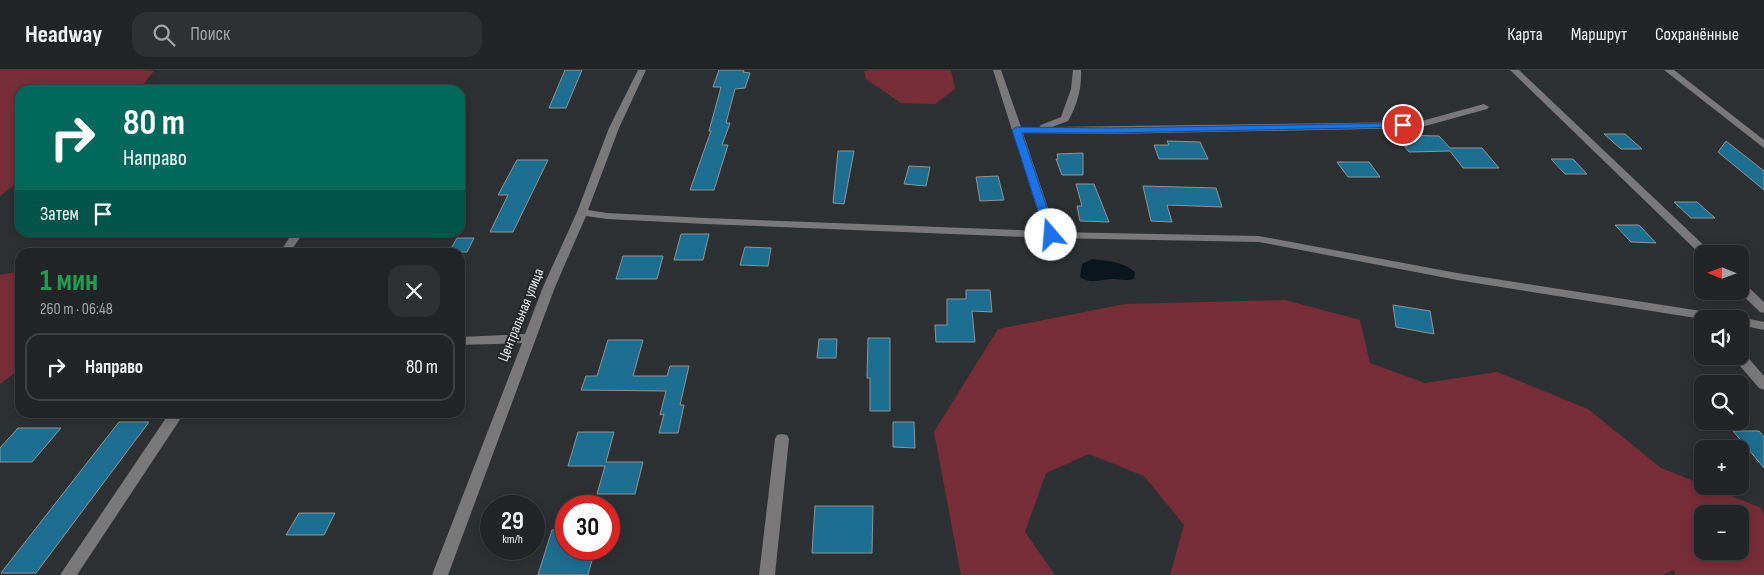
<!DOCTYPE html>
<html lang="ru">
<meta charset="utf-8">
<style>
:root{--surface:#222526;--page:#2e3132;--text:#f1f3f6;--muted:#a2a5a7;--line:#3f4243}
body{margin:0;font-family:"Sofia Sans Condensed",sans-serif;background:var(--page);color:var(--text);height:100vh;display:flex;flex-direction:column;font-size:19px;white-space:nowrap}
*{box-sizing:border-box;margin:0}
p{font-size:16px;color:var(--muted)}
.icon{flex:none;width:28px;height:28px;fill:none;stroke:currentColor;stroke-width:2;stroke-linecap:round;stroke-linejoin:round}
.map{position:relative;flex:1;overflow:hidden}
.details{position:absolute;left:15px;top:178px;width:450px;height:170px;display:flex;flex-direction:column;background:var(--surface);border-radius:15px;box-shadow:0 2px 12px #0003,0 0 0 1px var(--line)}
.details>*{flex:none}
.top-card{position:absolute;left:15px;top:15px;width:450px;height:152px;border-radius:15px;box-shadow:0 2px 12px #0003,0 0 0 1px var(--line);background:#00695c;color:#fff;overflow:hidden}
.needle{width:32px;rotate:271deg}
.tools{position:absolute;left:1694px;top:175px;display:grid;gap:10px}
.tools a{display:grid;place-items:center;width:55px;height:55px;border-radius:10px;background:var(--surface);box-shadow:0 2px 12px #0003,0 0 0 1px var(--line);font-size:25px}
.speed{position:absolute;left:480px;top:425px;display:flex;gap:10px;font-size:25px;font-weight:700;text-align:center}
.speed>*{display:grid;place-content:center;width:65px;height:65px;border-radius:50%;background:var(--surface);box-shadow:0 2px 12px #0003,0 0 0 1px var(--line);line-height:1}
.speed small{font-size:12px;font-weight:400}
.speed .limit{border:8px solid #d22;background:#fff;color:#111}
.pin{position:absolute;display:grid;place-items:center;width:42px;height:42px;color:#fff;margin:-21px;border:2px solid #fff;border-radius:50%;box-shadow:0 1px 5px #0007}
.me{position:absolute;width:55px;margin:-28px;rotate:342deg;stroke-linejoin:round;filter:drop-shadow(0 0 4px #0008)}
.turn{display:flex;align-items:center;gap:18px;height:105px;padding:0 25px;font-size:22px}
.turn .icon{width:65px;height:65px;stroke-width:2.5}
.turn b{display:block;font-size:35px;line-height:42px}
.then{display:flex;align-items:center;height:48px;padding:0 25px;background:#0003;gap:10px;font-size:19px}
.round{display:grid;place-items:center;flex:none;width:52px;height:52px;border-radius:15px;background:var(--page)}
.overview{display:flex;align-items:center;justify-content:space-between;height:85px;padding:0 25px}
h1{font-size:30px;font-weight:700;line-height:38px;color:#1e9e55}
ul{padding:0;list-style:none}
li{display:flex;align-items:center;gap:15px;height:68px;margin:0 10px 8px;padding:0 15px;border:2px solid var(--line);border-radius:15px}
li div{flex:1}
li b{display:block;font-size:19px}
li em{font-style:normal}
header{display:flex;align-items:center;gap:30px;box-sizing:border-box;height:70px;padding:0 25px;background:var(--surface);border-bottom:1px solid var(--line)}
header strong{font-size:24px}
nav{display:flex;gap:28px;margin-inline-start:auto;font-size:18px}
.search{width:350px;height:45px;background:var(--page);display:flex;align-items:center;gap:12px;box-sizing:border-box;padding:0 18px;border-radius:15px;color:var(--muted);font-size:19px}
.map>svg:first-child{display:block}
.green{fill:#782e38;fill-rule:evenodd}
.water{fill:#09161d}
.building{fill:#1d6f91;stroke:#909496}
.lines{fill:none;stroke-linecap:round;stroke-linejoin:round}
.minor{fill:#7a7878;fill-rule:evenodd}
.route{fill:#1a73e8;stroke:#114b97}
.labels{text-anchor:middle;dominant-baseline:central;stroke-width:4;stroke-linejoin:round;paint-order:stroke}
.street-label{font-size:15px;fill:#eaecee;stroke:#242729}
</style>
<header>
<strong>Headway</strong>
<div class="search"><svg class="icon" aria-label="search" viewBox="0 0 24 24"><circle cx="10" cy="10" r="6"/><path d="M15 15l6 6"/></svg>Поиск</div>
<nav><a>Карта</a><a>Маршрут</a><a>Сохранённые</a></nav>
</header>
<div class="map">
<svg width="1764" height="505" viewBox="0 0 1764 505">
<rect width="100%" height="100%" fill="#2e3133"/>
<g class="green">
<path d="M0,0h141l13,1 -13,16 -12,3h-109v31l-4,1 4,5v53l-20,16z"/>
<path d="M872,0h79l4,19 -20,15 -34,-1 -35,-24 -2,-8z"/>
<path d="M20,201v98l-20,15v-109z"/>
<path d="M1285,230l75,20 10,43 55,20 72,-11 91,37 73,59 100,40 3,7v60h-89l-1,-5 -11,5h-493l14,-50 -40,-49 -55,-22 -43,19 -21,59 30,43h-94l-27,-143 64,-103 127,-25zM1702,444h38v37h-38z"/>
</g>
<path class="water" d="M1093,189c14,2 31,3 42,13l-1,7c-7,2 -14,0 -21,0 -12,0 -22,6 -33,-2l2,-13z"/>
<g class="building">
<path d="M565,0h17l-16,38h-17z"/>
<path d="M719,0h25l-1,2 7,1 -5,15 -10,1 -9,34h4l-8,22h6l-14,45h-24l21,-59h-2l12,-44h-8z"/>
<path d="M1604,64h21l17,15h-21z"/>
<path d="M1396,65l43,1 11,12h32l17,20h-36l-13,-17 -41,1z"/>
<path d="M1167,71l33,1 8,17h-49l-5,-14h15z"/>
<path d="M1726,71l38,30v19l-46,-38z"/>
<path d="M838,81h16l-10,53 -11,-1z"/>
<path d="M1083,83v22h-21l-6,-16h2l-1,-5z"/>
<path d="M1551,89h22l14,15h-22z"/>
<path d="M517,90h31l-35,72h-23l18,-37h-10z"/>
<path d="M1337,92h32l11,15h-32z"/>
<path d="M909,96l21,1 -4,19 -22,-2z"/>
<path d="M998,106l6,24 -24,1 -4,-24z"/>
<path d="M1076,114h18l15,38 -29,-1 -3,-15h5z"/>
<path d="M1143,116l73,2 6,19 -55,-2 5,17 -21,-1z"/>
<path d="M1674,132h23l18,16h-24z"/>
<path d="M1615,155h24l17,18 -25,-1z"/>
<path d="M681,164h28l-6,26h-29z"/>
<path d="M457,168h17l-7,14h-18z"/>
<path d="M745,177l26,1 -3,18 -28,-1z"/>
<path d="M623,186h40l-6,23h-41z"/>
<path d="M966,220h24l2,22 -20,-1 3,31h-39l-1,-17h12v-26h19z"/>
<path d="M1393,235l37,6 4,23 -38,-7z"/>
<path d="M868,268h22v73h-20v-33h-3z"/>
<path d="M819,269h18l-1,19h-19z"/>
<path d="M608,270h35l-10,36h34l3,-10h19l-9,39h4l-6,28h-19l5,-19 -4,1 6,-24 -85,-1 5,-14h11z"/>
<path d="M119,352h30l-113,151h-35z"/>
<path d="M893,352h21l1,26 -22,-1z"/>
<path d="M18,358h43l-29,34h-32v-14z"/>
<path d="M1733,361h26l5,6v31z"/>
<path d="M578,362h36l-8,30h37l-8,32h-38l8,-28h-37z"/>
<path d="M815,436h58l-1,47h-60z"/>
<path d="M299,443h36l-11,22h-38z"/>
<path d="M552,460h14v19h29l-7,26h-50z"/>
</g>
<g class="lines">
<g class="minor">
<path d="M638,0h8l-27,58 -31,82 19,3 99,5 338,13 -51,-161h8l20,57h18l2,-2 20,-8 10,-28 2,-19h8c1,18 -4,36 -13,51l-16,6 366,-5 66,-18 5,3 -2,2 -69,19 -308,6 -87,-1 33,99 203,4 198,37 270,42 6,4h-31l-245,-39 -198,-38 -208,-4 -345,-14 -99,-5 -21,-3 -31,71 -107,288h-16l90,-232 -62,2v-8l65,-3 18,-47 34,-75 32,-84z"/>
<path d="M1510,0h9l194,184h-11v2z"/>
<path d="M1664,0h10l90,70v8z"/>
<path d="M293,162h11l-14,20h-10z"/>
<path d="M1740,212l4,1 20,19v11l-4,-1 -22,-21h2z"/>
<path d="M1740,247l24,5v8l-24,-5v-6h-5z"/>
<path d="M1740,282l4,1 20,23v14l-5,-2 -25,-29 -1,-3h7z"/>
<path d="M170,342h15l-108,163h-17z"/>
<path d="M782,364l5,1 2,4 -14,136h-16l16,-136 2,-4z"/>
</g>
</g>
<path class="route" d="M1403,53h3v4l-296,6h-88l34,102 -5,3 -5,-3 -34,-105 4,-3 94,1z"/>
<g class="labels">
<g class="street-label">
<text transform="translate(521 245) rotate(-68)">Центральная улица</text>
</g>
</g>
</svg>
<div class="tools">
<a><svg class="needle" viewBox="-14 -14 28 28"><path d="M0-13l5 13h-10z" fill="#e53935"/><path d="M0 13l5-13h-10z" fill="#a2a5a7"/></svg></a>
<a><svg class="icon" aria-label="sound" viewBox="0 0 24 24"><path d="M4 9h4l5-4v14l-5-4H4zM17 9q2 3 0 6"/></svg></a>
<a><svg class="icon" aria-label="search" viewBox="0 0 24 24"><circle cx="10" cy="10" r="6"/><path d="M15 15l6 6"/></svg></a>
<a>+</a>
<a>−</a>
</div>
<div class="speed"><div>29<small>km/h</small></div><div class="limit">30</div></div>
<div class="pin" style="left:1403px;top:55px;background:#d93025"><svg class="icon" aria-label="arrive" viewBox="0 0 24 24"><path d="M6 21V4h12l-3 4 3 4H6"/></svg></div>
<svg class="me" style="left:1051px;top:165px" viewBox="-20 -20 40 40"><circle r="19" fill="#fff"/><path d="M0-13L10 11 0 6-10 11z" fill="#1a73e8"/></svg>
<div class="top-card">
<div class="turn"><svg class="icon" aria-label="right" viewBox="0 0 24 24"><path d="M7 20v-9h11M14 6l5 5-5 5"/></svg><div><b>80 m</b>Направо</div></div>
<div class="then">Затем<svg class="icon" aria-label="arrive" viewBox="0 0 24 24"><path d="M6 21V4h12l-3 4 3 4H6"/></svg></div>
</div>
<section class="details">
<div class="overview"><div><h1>1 мин</h1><p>260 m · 06:48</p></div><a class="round"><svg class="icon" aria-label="close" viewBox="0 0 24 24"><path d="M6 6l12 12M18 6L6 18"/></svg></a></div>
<ul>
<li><svg class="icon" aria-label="right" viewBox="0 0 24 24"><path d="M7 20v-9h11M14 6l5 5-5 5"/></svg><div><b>Направо</b></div><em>80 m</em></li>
</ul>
</section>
</div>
